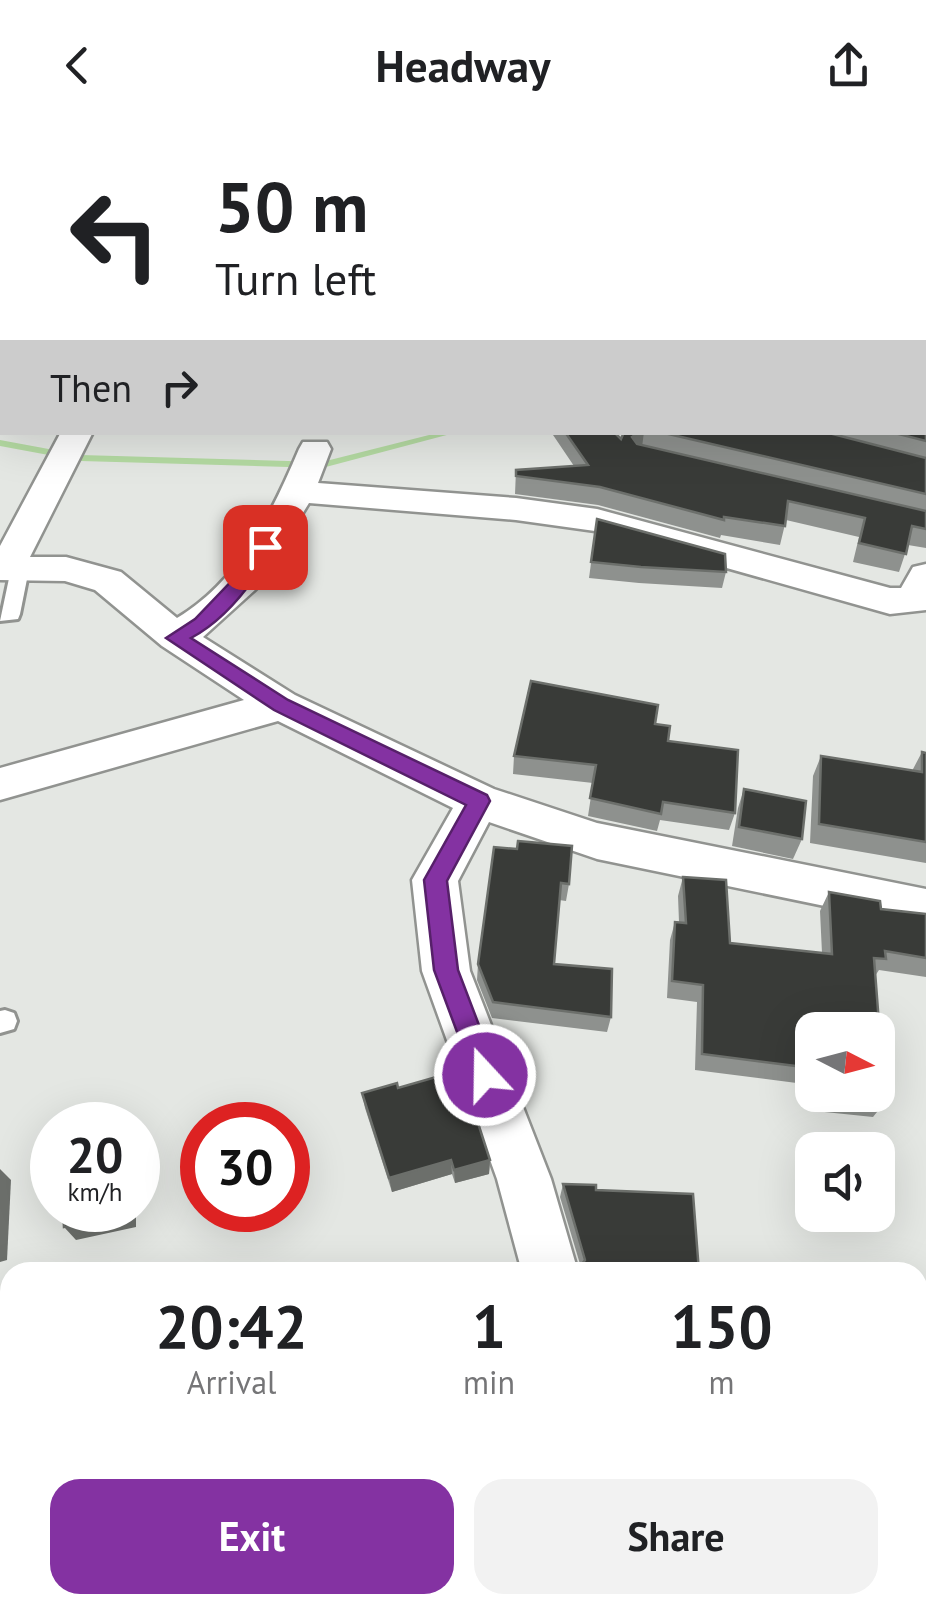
<!DOCTYPE html>
<style>
:root{--surface:#fff;--page:#f2f2f2;--text:#202124;--muted:#757577;--accent:#8432a2}
body{margin:0;font-family:"PT Sans",sans-serif;background:var(--page);color:var(--text);height:100vh;display:flex;flex-direction:column;font-size:38px;white-space:nowrap}
*{box-sizing:border-box;margin:0}
p{font-size:32px;color:var(--muted)}
.icon{flex:none;width:55px;height:55px;fill:none;stroke:currentColor;stroke-width:2;stroke-linecap:round;stroke-linejoin:round}
.map{position:relative;flex:1;overflow:hidden}
.panel{position:absolute;left:0px;top:1132px;width:928px;height:352px;display:flex;flex-direction:column;background:var(--surface);border-radius:30px 30px 0 0;box-shadow:0 10px 40px #0002}
.panel>*{flex:none}
.top-card{position:absolute;left:0px;top:0px;width:928px;height:305px;box-shadow:0 10px 40px #0002;background:#fff;color:var(--text);overflow:hidden}
.needle{width:65px;rotate:96deg}
.buttons{position:absolute;left:795px;top:882px;display:grid;gap:20px}
.buttons a{display:grid;place-items:center;width:100px;height:100px;border-radius:20px;background:var(--surface);box-shadow:0 10px 40px #0002;font-size:50px}
.speed{position:absolute;left:30px;top:972px;display:flex;gap:20px;font-size:50px;font-weight:700;text-align:center}
.speed>*{display:grid;place-content:center;width:130px;height:130px;border-radius:50%;background:var(--surface);box-shadow:0 10px 40px #0002;line-height:1}
.speed small{font-size:25px;font-weight:400}
.speed .limit{border:15px solid #d22;background:#fff;color:#111}
.pin{position:absolute;display:grid;place-items:center;width:85px;height:85px;color:#fff;margin:-42px;border-radius:20px;box-shadow:0 5px 15px #0006}
.me{position:absolute;width:110px;margin:-55px;rotate:339deg;stroke-linejoin:round;filter:drop-shadow(0 0 8px #0008)}
.turn{display:flex;align-items:center;gap:35px;height:210px;padding:0 50px;font-size:45px}
.turn .icon{width:130px;height:130px;stroke-width:2.5}
.turn b{display:block;font-size:70px;line-height:85px}
.then{display:flex;align-items:center;height:95px;padding:0 50px;background:#0003;gap:20px;font-size:38px}
.eta{display:flex;justify-content:space-evenly;align-items:center;height:170px;text-align:center}
.eta b{font-size:60px;font-weight:700;line-height:70px}
.action{display:flex;gap:20px;margin-top:auto;padding:20px 50px}
.action a{flex:1;height:115px;border-radius:30px;background:var(--accent);color:#fff;font-size:40px;font-weight:700;line-height:115px;text-align:center}
.action a+a{background:var(--page);color:var(--text)}
header{display:flex;justify-content:space-between;align-items:center;height:130px;padding:0 50px;background:var(--surface);font-size:45px;font-weight:700}
.map>svg:first-child{display:block}
.lines{fill:none;stroke-linecap:round;stroke-linejoin:round}
.stream{fill:#b4daa2;fill-rule:evenodd}
.lane-casing{stroke:#919390;stroke-width:6}
.street-casing{stroke:#919390;stroke-width:5}
.lane{fill:#fff;fill-rule:evenodd}
.street{fill:#fff;fill-rule:evenodd}
.rail{stroke:#80827f;stroke-width:10}
.wall{fill:#8e918e}
.shaded-wall{fill:#6c6f6b}
.building{fill:#393b38;stroke:#6c6f6b;stroke-width:2.5}
.route{fill:#8432a2;stroke:#562069;stroke-width:2.5}
</style>
<header><svg class="icon" aria-label="back" viewBox="0 0 24 24"><path d="M15 5l-7 7 7 7"/></svg>Headway<svg class="icon" aria-label="share" viewBox="0 0 24 24"><path d="M12 15V3M7 8l5-5 5 5M5 13v7h14v-7"/></svg></header>
<div class="map">
<svg width="926" height="1484" viewBox="0 0 926 1484">
<rect width="100%" height="100%" fill="#e4e7e3"/>
<g class="lines">
<g class="stream">
<rect x="925" y="197" width="1" height="4"/>
<path d="M441,302h17l-136,36 -241,-7 -81,-15v-6l81,15 241,7z"/>
</g>
<g class="lane-casing">
<g id="lane">
<path d="M20,433l9,6 -9,45 -2,5 -18,2 11,-52z"/>
<path d="M5,880l9,3 3,8 -3,8 -14,4v-22z"/>
<path d="M10,1193v30l-10,2v-30z"/>
</g>
</g>
<g class="street-casing">
<g id="street">
<path d="M107,0h85l-86,2z"/>
<path d="M61,302h32l-63,125h36l55,15 56,46c62,-37 95,-105 122,-169l4,-7h24l4,7 -13,34 198,15 81,11 293,79h11l12,-21 13,-3v46l-36,4 -295,-83 -79,-11 -207,-17 -53,86 -53,48 92,58 199,94 103,34 329,66v38l-329,-68 -108,-37 -31,59 12,90 81,208 27,93h-56l-25,-93 -75,-208 -10,-91 41,-72 -175,-87 -278,79v-32l244,-68 -82,-54 -67,-56 -30,-9 -65,-1v-34z"/>
<path d="M926,1446v38h-77l3,-9h66v-28z"/>
</g>
</g>
<use href="#lane" class="lane"/>
<use href="#street" class="street"/>
<g class="rail">
<path d="M918,1215l8,-2"/>
<path d="M918,1254l8,-2"/>
<path d="M0,1455l10,-3"/>
<path d="M48,1484l34,-9"/>
</g>
</g>
<g class="wall">
<path d="M0,171h2v84l-2,-1z"/>
<path d="M926,242v176l-18,-3 -9,27 -46,-10 6,-25 -73,-17 -6,25 -59,-10 -1,3 -122,-33 -83,-11 1,-24 58,-4 -23,-34h63l7,7 3,-7h301z"/>
<path d="M597,389l129,53 -4,16 -83,-5 -50,-5z"/>
<path d="M668,611l67,72 -6,17 -69,-10 -3,11 -69,-15 5,-33 -80,-9 1,-18z"/>
<path d="M922,622l4,1v110l-116,-20 3,-67 8,-20 91,15z"/>
<path d="M744,659l58,50 -9,20 -61,-13 6,-38z"/>
<path d="M494,717l75,37 -3,17 -7,-1 -5,64 57,53 -4,15 -115,-14 -15,-38 1,-16z"/>
<path d="M683,747l47,66 92,10 -2,-42 9,-19 52,17 45,5v63l-47,-7 -4,6 10,126 -12,15 -58,-6 -1,-16h64l-66,-65v55l-117,-15 2,-68 -30,-4 3,-58 5,-18h4l-1,-26z"/>
<path d="M398,958l75,36 17,36 -1,14 -34,9 -3,-9 -60,18 -27,-84 -3,-15z"/>
<path d="M563,1054l33,6 103,82h-130l3,-8h8l-20,-67z"/>
<path d="M0,1333l10,1v74l-10,2z"/>
</g>
<g class="shaded-wall">
<path d="M2,84v26l-2,6v-27z"/>
<path d="M639,302h5l-2,15 -13,8 3,-18z"/>
<path d="M451,1030l1,14 -60,18 -3,-14z"/>
<path d="M490,1030l-1,14 -34,9 -1,-13z"/>
<path d="M0,1039l11,11 -4,80 -7,2z"/>
<path d="M126,1080h10v17l-60,13 -12,-13z"/>
<path d="M6,1332l4,2v70l-6,-1z"/>
</g>
<g class="building">
<path d="M0,0h56l-2,2h-52v82l-2,5z"/>
<path d="M125,0h465v2h-466z"/>
<path d="M705,0h221v149l-1,-147h-220z"/>
<path d="M0,171h2v69l-2,-1z"/>
<path d="M925,241l1,70 -35,-9h34z"/>
<path d="M565,302h49l7,7 3,-7h15l-7,5 5,7 289,67v18l-14,-3 -6,28 -47,-11 6,-25 -77,-17 -3,25 -61,-9v3l-124,-33 -84,-11v-6l72,-5z"/>
<path d="M660,302h165l101,26v36z"/>
<path d="M597,389l128,35 1,18 -85,-5 -50,-5z"/>
<path d="M531,551l127,24 -3,19 15,2 -2,15 70,9 -3,63 -72,-11 -2,12 -71,-16 6,-33 -82,-9z"/>
<path d="M922,622l4,1v89l-107,-18 2,-68 101,16z"/>
<path d="M744,659l62,12 -4,38 -63,-12z"/>
<path d="M518,711l54,5 -3,38 -8,-1 -7,81 58,5 -1,48 -118,-15 -15,-38 16,-117 23,2z"/>
<path d="M683,747l43,3 4,63 102,11 -3,-62 51,9 1,8 45,5v44l-41,-7 1,8 -12,-1 11,144 -59,-6 52,-1v-65h-66v38l-110,-14 1,-69 -31,-4 3,-59 11,1z"/>
<path d="M457,941l16,53 5,-1 12,37 -36,10 -3,-10 -62,18 -27,-85 35,-10 1,5z"/>
<path d="M563,1054l33,1v5l97,4 6,78h-125l-2,-8h10l3,-4z"/>
<path d="M63,1080h63v4l-62,13z"/>
<path d="M6,1332l-2,71h-4v-70z"/>
</g>
<path class="route" d="M265,411l9,6c-20,35 -47,72 -83,91l97,62 199,95 3,6 -43,80 11,89 40,105 -4,8 -9,4 -9,-4 -42,-113 -10,-90 42,-75 -192,-95 -108,-72 29,-19 47,-49 17,-27z"/>
</svg>
<div class="buttons">
<a><svg class="needle" viewBox="-14 -14 28 28"><path d="M0-13l5 13h-10z" fill="#e53935"/><path d="M0 13l5-13h-10z" fill="#757577"/></svg></a>
<a><svg class="icon" aria-label="sound" viewBox="0 0 24 24"><path d="M4 9h4l5-4v14l-5-4H4zM17 9q2 3 0 6"/></svg></a>
</div>
<div class="speed"><div>20<small>km/h</small></div><div class="limit">30</div></div>
<div class="pin" style="left:265px;top:417px;background:#d93025"><svg class="icon" aria-label="arrive" viewBox="0 0 24 24"><path d="M6 21V4h12l-3 4 3 4H6"/></svg></div>
<svg class="me" style="left:485px;top:945px" viewBox="-20 -20 40 40"><circle r="17" fill="#8432a2" stroke="#fff" stroke-width="3"/><path d="M0-11L8 9 0 5-8 9z" fill="#fff"/></svg>
<div class="top-card">
<div class="turn"><svg class="icon" aria-label="left" viewBox="0 0 24 24"><path d="M17 20v-9H6M10 6l-5 5 5 5"/></svg><div><b>50 m</b>Turn left</div></div>
<div class="then">Then<svg class="icon" aria-label="right" viewBox="0 0 24 24"><path d="M7 20v-9h11M14 6l5 5-5 5"/></svg></div>
</div>
<section class="panel">
<div class="eta">
<div><b>20:42</b><p>Arrival</p></div>
<div><b>1</b><p>min</p></div>
<div><b>150</b><p>m</p></div>
</div>
<div class="action"><a>Exit</a><a>Share</a></div>
</section>
</div>
